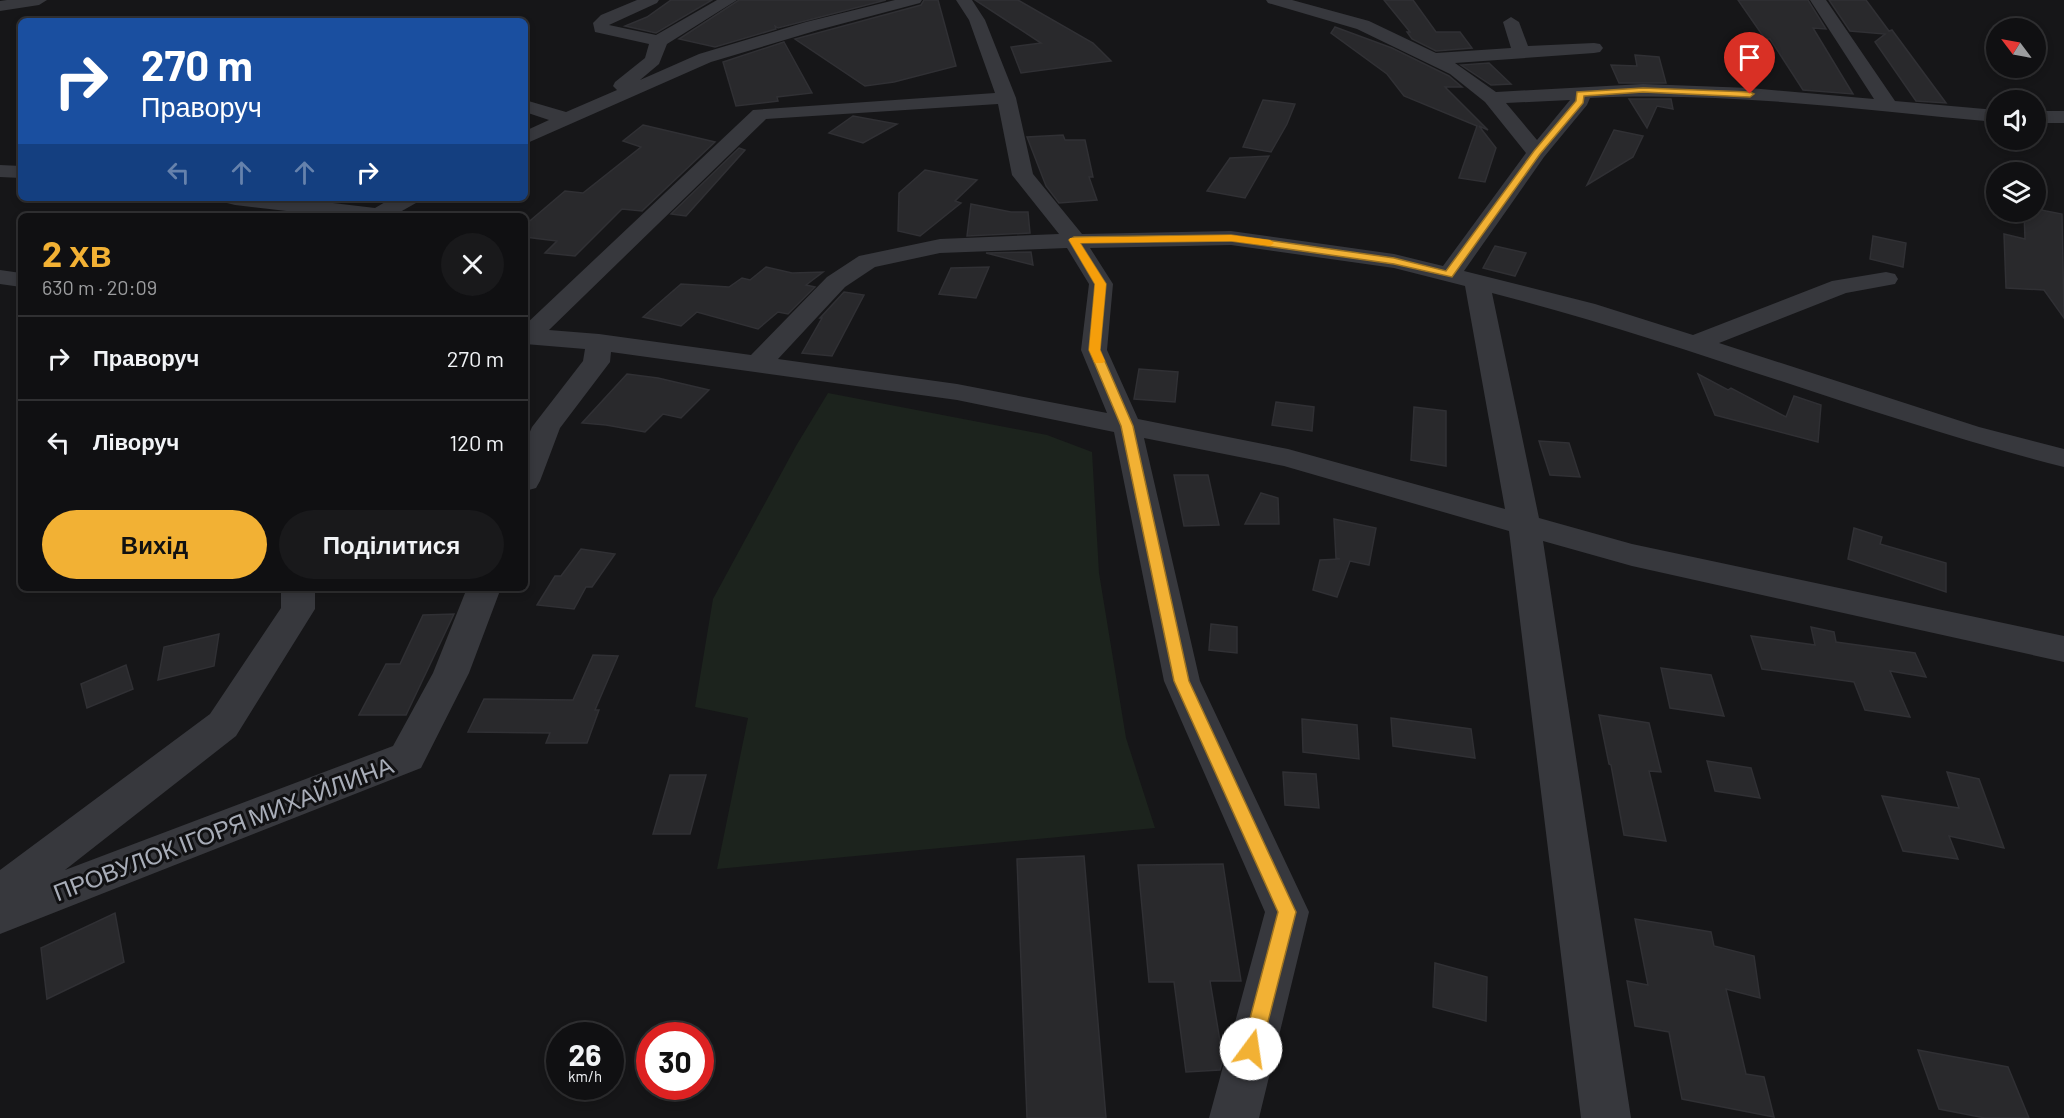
<!DOCTYPE html>
<html lang="uk">
<meta charset="utf-8">
<style>
:root{--surface:#101012;--page:#19191b;--text:#f1f3f6;--muted:#9c9d9f;--line:#303032;--accent:#f2b134}
body{margin:0;font-family:Barlow,sans-serif;background:var(--page);color:var(--text);height:100vh;display:flex;flex-direction:column;font-size:22px;white-space:nowrap}
*{box-sizing:border-box;margin:0}
p{font-size:20px;color:var(--muted)}
.icon{flex:none;width:33px;height:33px;fill:none;stroke:currentColor;stroke-width:2;stroke-linecap:round;stroke-linejoin:round}
.map{position:relative;flex:1;overflow:hidden}
.panel{position:absolute;left:18px;top:213px;width:510px;height:378px;display:flex;flex-direction:column;background:var(--surface);border-radius:9px;box-shadow:0 3px 9px #0003,0 0 0 2px var(--line)}
.panel>*{flex:none}
.top-card{position:absolute;left:18px;top:18px;width:510px;height:183px;border-radius:9px;box-shadow:0 3px 9px #0003,0 0 0 2px var(--line);background:#1a4fa0;color:#fff;overflow:hidden}
.needle{width:39px;rotate:302deg}
.controls{position:absolute;left:1986px;top:18px;display:grid;gap:12px}
.controls a{display:grid;place-items:center;width:60px;height:60px;border-radius:50%;background:var(--surface);box-shadow:0 3px 9px #0003,0 0 0 2px var(--line);font-size:30px}
.speed{position:absolute;left:546px;top:1022px;display:flex;gap:12px;font-size:30px;font-weight:700;text-align:center}
.speed>*{display:grid;place-content:center;width:78px;height:78px;border-radius:50%;background:var(--surface);box-shadow:0 3px 9px #0003,0 0 0 2px var(--line);line-height:1}
.speed small{font-size:15px;font-weight:400}
.speed .limit{border:9px solid #d22;background:#fff;color:#111}
.pin{position:absolute;display:grid;place-items:center;width:51px;height:51px;color:#fff;margin:-62px -26px;border-radius:50% 50% 50% 0;rotate:-45deg;box-shadow:0 0 6px #0007}
.pin .icon{rotate:45deg}
.me{position:absolute;width:66px;margin:-33px;rotate:14deg;stroke-linejoin:round;filter:drop-shadow(0 0 4px #0008)}
.turn{display:flex;align-items:center;gap:21px;height:126px;padding:0 24px;font-size:27px}
.turn .icon{width:78px;height:78px;stroke-width:2.5}
.turn b{display:block;font-size:42px;line-height:51px}
.lanes{display:flex;align-items:center;height:57px;padding:0 24px;background:#0003;justify-content:center;gap:30px;direction:ltr}
.lanes .off{opacity:.35}
.round{display:grid;place-items:center;flex:none;width:63px;height:63px;border-radius:32px;background:var(--page)}
.head{display:flex;align-items:center;justify-content:space-between;height:102px;padding:0 24px}
h1{font-size:36px;font-weight:700;line-height:45px;color:var(--accent)}
.button{display:flex;gap:12px;margin-top:auto;padding:12px 24px}
.button a{flex:1;height:69px;border-radius:36px;background:var(--accent);color:#111;font-size:24px;font-weight:700;line-height:69px;text-align:center}
.button a+a{background:var(--page);color:var(--text)}
ul{padding:0;list-style:none}
li{display:flex;align-items:center;gap:18px;height:84px;padding:0 24px;border-top:2px solid var(--line)}
li div{flex:1}
li b{display:block;font-size:22px}
li em{font-style:normal}
.map>svg:first-child{display:block}
.green{fill:#1c231d}
.building{fill:#29292c;stroke:#303034;stroke-width:1.5}
.lines{fill:none;stroke-linecap:round;stroke-linejoin:round}
.minor{fill:#37383d;fill-rule:evenodd}
.route{fill:#f2b134;stroke:#9d7322;stroke-width:1.5}
.slow{fill:#f59e0b}
.labels{text-anchor:middle;dominant-baseline:central;stroke-width:6;stroke-linejoin:round;paint-order:stroke}
.near-street-label{font-size:24px;fill:#a8adb8;stroke:#111113}
</style>
<div class="map">
<svg width="2064" height="1118" viewBox="0 0 2064 1118">
<rect width="100%" height="100%" fill="#161618"/>
<path class="green" d="M828,393l219,42 45,17 7,121 27,165 29,90 -438,41 31,-151 -53,-11 18,-108 83,-153z"/>
<g class="building">
<path d="M671,0h41l-56,33 -31,-7 22,-9z"/>
<path d="M739,0h147l-108,28 -3,-2 1,3 -61,18 -36,-8z"/>
<path d="M924,0h14l18,66 -62,16 -29,4 -70,-47 126,-34z"/>
<path d="M975,0h43l75,43 18,18 -90,12 -10,-26 30,-4z"/>
<path d="M1384,0h29l23,32h24l12,16 -36,3 -24,-12 -5,-7h3z"/>
<path d="M1738,0h70l18,29 -13,-1 40,66 -50,-4 -33,-51h-5z"/>
<path d="M1829,0h37l23,31 3,-1 54,73 -30,-2 -41,-59 10,-8 -35,-3z"/>
<path d="M1335,27l57,21 57,28 13,11h-17l43,43 -9,-4 17,22 -11,34 -26,-4 18,-52 -73,-30 -17,-22 -56,-41z"/>
<path d="M784,42l28,51 -35,4 1,4 -42,5 -13,-44z"/>
<path d="M1635,55l24,2 7,26h-47l-8,-18 26,1z"/>
<path d="M1489,63l22,21 -20,1 -30,-20z"/>
<path d="M1629,99h42l2,10 -16,-3 -10,22z"/>
<path d="M1263,100l32,4 -8,20 -16,28 -28,-5z"/>
<path d="M853,116l44,8 -34,19 -34,-10z"/>
<path d="M643,125l72,17 -73,69 -20,-2 -47,47 -30,-3 12,-12 -32,-4v-12l40,-34 18,2 58,-46 -18,-6z"/>
<path d="M1614,130l29,6 -10,21 -46,28z"/>
<path d="M1063,135l2,5h20l8,37h-4l8,23 -38,3 -13,-17 -19,-49z"/>
<path d="M739,148l6,2 -59,66 -15,-2z"/>
<path d="M1269,156l-24,42 -38,-7 23,-33z"/>
<path d="M925,170l52,10 -22,21 6,2 -41,33 -22,-5 1,-38z"/>
<path d="M971,204l40,8h17l2,21 -63,3z"/>
<path d="M2036,209l26,5 2,104 -20,-28 -38,-2 -2,-54 21,5 -1,-27h12z"/>
<path d="M1873,236l33,7 -3,24 -33,-8z"/>
<path d="M1495,246l31,7 -11,23 -32,-8z"/>
<path d="M1031,252l2,13 -47,-12z"/>
<path d="M766,267l26,6 31,-1 -17,13 9,2 -27,27 -10,-2 -20,17 -61,-17 -16,14 -38,-9 38,-33 48,3 13,-9 8,2z"/>
<path d="M989,267l-13,31 -37,-4 12,-26z"/>
<path d="M844,292l20,3 -32,61 -30,-3 20,-35h-2z"/>
<path d="M1139,369l39,3 -3,30 -41,-3z"/>
<path d="M627,374l31,4 51,12 -28,28 -18,-4 -18,18 -39,-7 -24,-2z"/>
<path d="M1698,374l30,16 3,-2 55,29 8,-21 27,9 -3,37 -103,-27z"/>
<path d="M1276,402l38,5 -2,24 -40,-6z"/>
<path d="M1414,407l32,4v55l-35,-6z"/>
<path d="M1539,441l30,2 11,34 -30,-2z"/>
<path d="M1174,475h34l11,50 -35,1z"/>
<path d="M1261,493l17,5 1,26h-34z"/>
<path d="M1334,519l42,9 -7,37 -19,-4 -13,36 -24,-7 7,-30 20,-1 -4,-1z"/>
<path d="M1854,528l28,9 -2,7 66,19v29l-98,-33z"/>
<path d="M581,549l34,5 -23,33h-6l-12,22 -37,-4 18,-29h6z"/>
<path d="M454,614l-48,101h-47l27,-51h14l23,-49z"/>
<path d="M1211,624l26,3v26l-28,-3z"/>
<path d="M1811,627l23,5 2,10 79,11 11,24 -36,-6 20,46 -45,-7 -11,-28 -92,-13 -11,-33 64,9z"/>
<path d="M219,634l-5,32 -56,14 6,-33z"/>
<path d="M593,655l25,1 -23,54h4l-12,33h-41l4,-10 -82,-1 16,-33 89,1z"/>
<path d="M126,665l7,24 -46,19 -6,-24z"/>
<path d="M1661,668l50,7 13,41 -54,-8z"/>
<path d="M1599,715l50,8 12,49 -12,-1 17,70 -42,-6 -13,-70 -2,-1z"/>
<path d="M1391,718l80,11 4,29 -82,-12z"/>
<path d="M1302,719l55,6 2,34 -56,-7z"/>
<path d="M1707,761l44,7 9,30 -45,-7z"/>
<path d="M1283,772l33,2 3,34 -34,-3z"/>
<path d="M1947,772l32,7 25,69 -55,-12 9,23 -55,-8 -21,-55 77,12z"/>
<path d="M670,775h36l-16,59h-37z"/>
<path d="M1084,856l22,262h-79l-10,-259z"/>
<path d="M1223,864l18,117h-31l13,78 -3,11 -34,2 -12,-90h-25l-11,-117z"/>
<path d="M115,913l9,49 -77,37 -6,-51z"/>
<path d="M1635,919l76,13 3,14 40,10 6,42 -34,-9 20,85 18,3 10,40 -92,-18 -13,-67 -34,-6 -8,-45 21,4z"/>
<path d="M1435,963l52,14 -1,44 -53,-14z"/>
<path d="M1918,1050l90,17 21,51h-44l-46,-9z"/>
</g>
<g class="lines">
<g class="minor">
<path d="M7,0h40l-8,5 -39,6v-10z"/>
<path d="M637,0h22l-2,3 -48,22 47,10 61,-35h20l-70,44 -8,20 -19,16 59,-26 107,-32 89,-22h27l-2,3 -102,27 -107,32 -186,82v-13l24,-11 -24,-8v-12l41,12 51,-22 -4,-4 2,-4 30,-24 4,-14 -54,-12 -2,-9 8,-8z"/>
<path d="M956,0h16l13,20 31,78 17,76 49,60 149,-3 163,23 49,12 83,-113 -41,-51 -35,-28 -93,-45 -89,-26 -2,-3h26l77,21 67,32 75,-5 -8,-26 8,-5 8,5 9,24 66,-3 6,1 3,4 -3,4 -6,1 -139,10 41,29 147,-8 107,4 124,11 -64,-99h16l69,101 101,9v12c-135,-12 -271,-31 -406,-24l-3,7 -43,52 -80,114 131,33 98,31 139,-54 54,-9 9,2 3,5 -3,5 -49,9 -127,50 260,84 85,22v18c-194,-49 -379,-125 -572,-174l47,225 93,26 432,92v26l-432,-96 -89,-25 88,577h-50l-72,-587 -225,-65 -140,-28 56,243 109,231 -50,206h-50l56,-206 -101,-231 -50,-249 -157,-32 -346,-48 -1,10 -50,66 -20,53 -4,7 -11,3v-48l7,-16 51,-66 2,-12 -60,-5v-19l228,-215 242,-17 -26,-73zM1570,100l-33,40 -31,-37zM998,104l14,71 47,59 -119,5 -81,17 -32,21 -76,78 -152,-21 -50,-4 217,-211zM1231,245l163,23 71,18 40,223 -217,-60 -150,-30 -31,-69 6,-66 -23,-36zM1067,248l22,36 -8,66 26,63 -150,-29 -179,-25 67,-72 30,-20 65,-14z"/>
<rect x="2036" y="111" width="28" height="12"/>
<path d="M0,165l21,1v12l-21,-1z"/>
<path d="M224,198h67l84,10 17,-10h27l-3,5 -23,13h-63l-95,-11 -8,-2z"/>
<path d="M0,270l21,3v14l-21,-3z"/>
<path d="M281,588h34v21l-79,127 -171,134 328,-124 40,-73 34,-85h34l-32,85 -48,95 -421,166v-64l210,-156 71,-106z"/>
</g>
</g>
<path class="route" d="M1643,88l107,4 4,2 -4,3 -107,-5 -59,4 -1,7 -43,51 -88,123 -58,-13 -163,-23 -151,2 26,41 -6,66 33,76 56,255 107,231 -35,137 -3,7 -7,3 -7,-3 -2,-7 36,-137 -104,-231 -53,-255 -32,-76 6,-66 -26,-44 5,-3 157,-2 163,23 52,13 88,-120 42,-50 1,-9z"/>
<path class="slow" d="M1231,235l39,5 4,3 -4,3 -39,-5 -151,2 26,41 -6,66 5,11 -2,2h-8l-6,-13 6,-66 -26,-44 1,-2z"/>
<g class="labels">
<g class="near-street-label">
<text transform="translate(223 828) rotate(-21)">ПРОВУЛОК ІГОРЯ МИХАЙЛИНА</text>
</g>
</g>
</svg>
<div class="controls">
<a><svg class="needle" viewBox="-14 -14 28 28"><path d="M0-13l5 13h-10z" fill="#e53935"/><path d="M0 13l5-13h-10z" fill="#9c9d9f"/></svg></a>
<a><svg class="icon" aria-label="sound" viewBox="0 0 24 24"><path d="M4 9h4l5-4v14l-5-4H4zM17 9q2 3 0 6"/></svg></a>
<a><svg class="icon" aria-label="layers" viewBox="0 0 24 24"><path d="M12 4l9 5-9 5-9-5zM3 14l9 5 9-5"/></svg></a>
</div>
<div class="speed"><div>26<small>km/h</small></div><div class="limit">30</div></div>
<div class="pin" style="left:1750px;top:94px;background:#d93025"><svg class="icon" aria-label="arrive" viewBox="0 0 24 24"><path d="M6 21V4h12l-3 4 3 4H6"/></svg></div>
<svg class="me" style="left:1251px;top:1049px" viewBox="-20 -20 40 40"><circle r="19" fill="#fff"/><path d="M0-13L10 11 0 6-10 11z" fill="#f2b134"/></svg>
<div class="top-card">
<div class="turn"><svg class="icon" aria-label="right" viewBox="0 0 24 24"><path d="M7 20v-9h11M14 6l5 5-5 5"/></svg><div><b>270 m</b>Праворуч</div></div>
<div class="lanes"><svg class="icon off" aria-label="left" viewBox="0 0 24 24"><path d="M17 20v-9H6M10 6l-5 5 5 5"/></svg><svg class="icon off" aria-label="ahead" viewBox="0 0 24 24"><path d="M12 20V5M6 11l6-6 6 6"/></svg><svg class="icon off" aria-label="ahead" viewBox="0 0 24 24"><path d="M12 20V5M6 11l6-6 6 6"/></svg><svg class="icon" aria-label="right" viewBox="0 0 24 24"><path d="M7 20v-9h11M14 6l5 5-5 5"/></svg></div>
</div>
<section class="panel">
<div class="head"><div><h1>2 хв</h1><p>630 m · 20:09</p></div><a class="round"><svg class="icon" aria-label="close" viewBox="0 0 24 24"><path d="M6 6l12 12M18 6L6 18"/></svg></a></div>
<ul>
<li><svg class="icon" aria-label="right" viewBox="0 0 24 24"><path d="M7 20v-9h11M14 6l5 5-5 5"/></svg><div><b>Праворуч</b></div><em>270 m</em></li>
<li><svg class="icon" aria-label="left" viewBox="0 0 24 24"><path d="M17 20v-9H6M10 6l-5 5 5 5"/></svg><div><b>Ліворуч</b></div><em>120 m</em></li>
</ul>
<div class="button"><a>Вихід</a><a>Поділитися</a></div>
</section>
</div>
